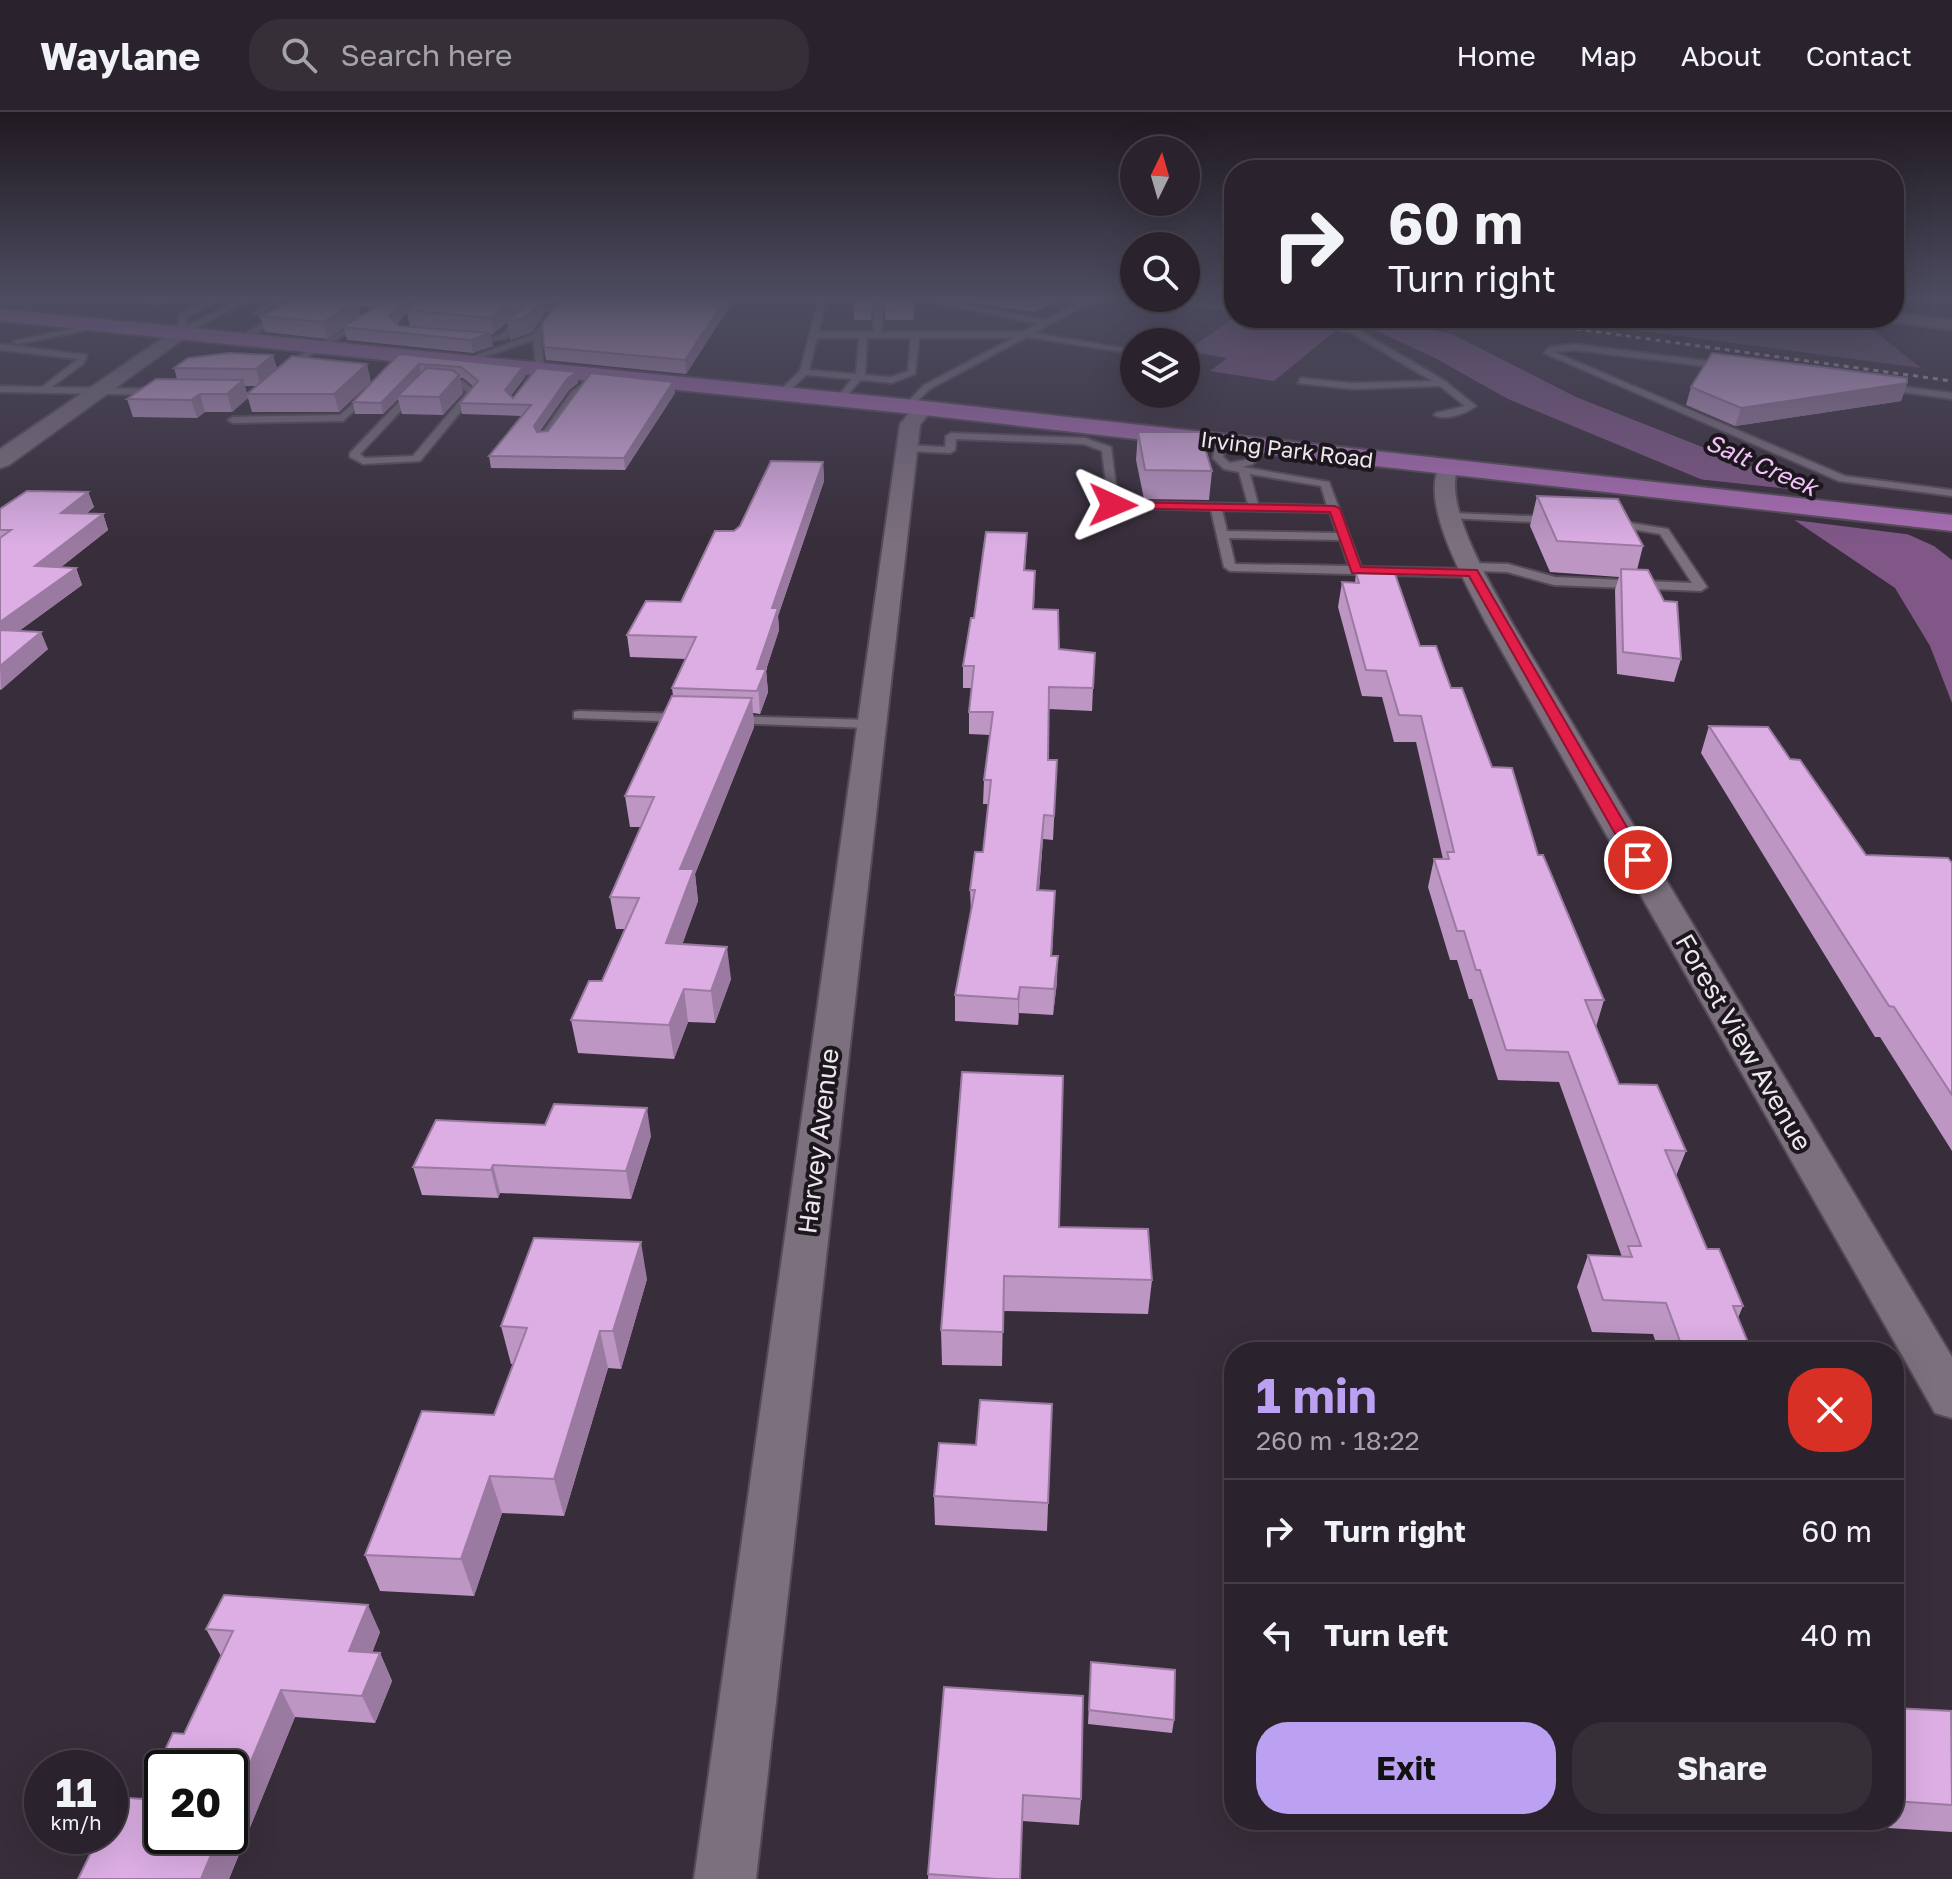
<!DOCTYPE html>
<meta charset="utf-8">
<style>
:root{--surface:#2a222c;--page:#362f38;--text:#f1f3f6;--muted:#a5a4a9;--line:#463f48;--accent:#bca0f2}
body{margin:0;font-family:"Golos Text",sans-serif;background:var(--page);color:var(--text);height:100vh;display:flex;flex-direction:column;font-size:30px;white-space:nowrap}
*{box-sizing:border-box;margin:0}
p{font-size:26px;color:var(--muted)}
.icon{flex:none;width:44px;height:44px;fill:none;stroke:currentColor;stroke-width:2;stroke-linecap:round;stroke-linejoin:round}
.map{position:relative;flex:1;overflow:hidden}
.sheet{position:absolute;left:1224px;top:1230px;width:680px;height:488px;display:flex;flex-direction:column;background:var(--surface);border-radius:32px;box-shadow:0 8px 32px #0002,0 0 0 2px var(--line)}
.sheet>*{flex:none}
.top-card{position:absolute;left:1224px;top:48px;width:680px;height:168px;border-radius:32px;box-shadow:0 8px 32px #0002,0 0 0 2px var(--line);background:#2a222c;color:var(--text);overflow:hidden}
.needle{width:52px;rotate:5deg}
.buttons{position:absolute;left:1120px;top:24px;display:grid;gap:16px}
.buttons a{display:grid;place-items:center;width:80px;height:80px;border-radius:50%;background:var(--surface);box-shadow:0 8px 32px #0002,0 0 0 2px var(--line);font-size:40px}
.speed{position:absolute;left:24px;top:1638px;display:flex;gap:16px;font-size:40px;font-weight:700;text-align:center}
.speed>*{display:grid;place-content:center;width:104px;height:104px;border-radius:50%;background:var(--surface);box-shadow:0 8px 32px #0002,0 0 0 2px var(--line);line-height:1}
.speed small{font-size:20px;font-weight:400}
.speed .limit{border:4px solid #111;border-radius:12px;background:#fff;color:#111}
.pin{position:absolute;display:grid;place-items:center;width:68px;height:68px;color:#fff;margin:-34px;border:4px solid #fff;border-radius:50%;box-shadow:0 2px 8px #0007}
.me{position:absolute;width:88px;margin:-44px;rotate:91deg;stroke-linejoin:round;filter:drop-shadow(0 0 6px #0008)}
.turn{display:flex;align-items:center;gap:28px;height:168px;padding:0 32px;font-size:36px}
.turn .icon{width:104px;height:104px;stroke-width:2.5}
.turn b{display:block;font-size:56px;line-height:68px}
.round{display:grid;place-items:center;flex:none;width:84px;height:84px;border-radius:32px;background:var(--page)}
.summary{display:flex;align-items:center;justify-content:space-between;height:136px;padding:0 32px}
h1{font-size:48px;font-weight:700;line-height:60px;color:var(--accent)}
.button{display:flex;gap:16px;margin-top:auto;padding:16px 32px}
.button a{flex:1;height:92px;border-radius:32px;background:var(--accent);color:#111;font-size:32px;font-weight:700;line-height:92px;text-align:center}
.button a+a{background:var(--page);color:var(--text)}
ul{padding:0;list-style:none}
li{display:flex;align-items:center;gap:24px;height:104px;padding:0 32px;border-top:2px solid var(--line)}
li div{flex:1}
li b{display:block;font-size:30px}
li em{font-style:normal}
header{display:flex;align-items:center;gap:48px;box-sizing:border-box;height:112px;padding:0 40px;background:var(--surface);border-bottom:2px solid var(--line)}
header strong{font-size:38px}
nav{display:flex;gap:44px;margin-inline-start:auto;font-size:28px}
.search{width:560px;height:72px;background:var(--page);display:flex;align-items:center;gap:20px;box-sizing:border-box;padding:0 28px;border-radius:32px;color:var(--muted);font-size:30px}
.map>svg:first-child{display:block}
.green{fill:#664e6a}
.water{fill:#815788}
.pier{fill:#382d3a}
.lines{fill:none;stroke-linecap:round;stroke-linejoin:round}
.lane-casing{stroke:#554b57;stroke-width:4}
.street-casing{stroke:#554b57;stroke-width:4}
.secondary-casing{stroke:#554b57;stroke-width:4}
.primary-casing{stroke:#554b57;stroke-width:4}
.lane{fill:#7c6f7e;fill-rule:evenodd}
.street{fill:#7c6f7e;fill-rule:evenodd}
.secondary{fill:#7c6f7e;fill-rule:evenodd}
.primary{fill:#aa6db4;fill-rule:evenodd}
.rail{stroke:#b2a9b4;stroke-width:3;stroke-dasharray:5 5;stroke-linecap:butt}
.wall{fill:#bd96c4;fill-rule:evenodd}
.shaded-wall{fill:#9a7aa0}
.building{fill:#dcaee4;stroke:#9a7aa0;stroke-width:2}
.route{fill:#e11d48;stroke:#92132f;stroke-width:2}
.labels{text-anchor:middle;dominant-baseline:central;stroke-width:8;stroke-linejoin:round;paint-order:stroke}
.far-street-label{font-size:22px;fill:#eee6ef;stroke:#1c171d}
.far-water-label{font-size:24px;font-style:italic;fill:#f3c1fb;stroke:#1c171d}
.street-label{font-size:26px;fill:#eee6ef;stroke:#1c171d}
</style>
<header>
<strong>Waylane</strong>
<div class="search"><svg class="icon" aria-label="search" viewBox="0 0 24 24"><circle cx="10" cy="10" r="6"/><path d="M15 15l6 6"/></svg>Search here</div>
<nav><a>Home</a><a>Map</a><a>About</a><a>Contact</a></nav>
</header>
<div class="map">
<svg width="1952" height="1767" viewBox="0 0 1952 1767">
<rect width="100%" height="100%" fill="#382d3a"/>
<path class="green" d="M1545,206h313l63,50z"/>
<g class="water">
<path d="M1234,206h14l87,13 -61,50 -64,-10 17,-13 -41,-7z"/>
<path d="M1348,206h48l6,6 50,10 124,63 222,88 136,61 18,14v143l-22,-57 -35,-58 -108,-73 -279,-116 -73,-41z"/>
</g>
<path class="pier" d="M1688,366l137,15 96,43 -135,-17z"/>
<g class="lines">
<g class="lane-casing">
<g id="lane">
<path d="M112,186h63l-15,6z"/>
<path d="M214,186h9l-36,19 -2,10 59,-29h9l-71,37h-6l4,-21z"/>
<path d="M273,186h8l-5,4 35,5 -4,2 -36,-2 -8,5 16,4v4l-34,21h-6v-4l30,-18 -16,-6z"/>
<path d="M560,186h8l-27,38 3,32 -11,16 -8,-2 11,-14 -3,-28 -63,22 -7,-2 71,-26 16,-22 -31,-3 -3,-4 37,2z"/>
<path d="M819,186h8l-9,34h55l3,-34h8l-3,34h141l16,-8 -104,-21 -1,-5 112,22 30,-16 -29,-6 37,3 33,-3 -31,7 -51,28 94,16 -4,3 -97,-15 -97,52 -22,21 -5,-3 21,-22 89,-47h-94l-4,36 -23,9 -31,-3 -21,23 -5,-3 17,-21 -46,-4 -22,21h-6v-4l22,-21zM817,226h42l-3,36 -47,-4zM867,226h44l-3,33 -17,6 -26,-2z"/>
<path d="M1148,186l86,9v4l-82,-11z"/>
<path d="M519,205l7,2 -20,20 -38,4 -4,-3 37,-5z"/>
<path d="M1286,206h16l55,11 88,52 31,25c-11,8 -30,15 -42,9l2,-2 29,-7 -25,-20 -88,3 -54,-6 3,-5 51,5 80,-2 -81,-48z"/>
<path d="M362,207l7,2 -82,48 -7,-2z"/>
<path d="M100,211l3,4 -86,17 -4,-3z"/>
<path d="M0,232l87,11 -4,9 -31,23 109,2 5,3 -5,3 -161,-3v-6l42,1 36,-28 -78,-9z"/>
<path d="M1575,232l155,20 -3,5 -152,-19 -21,2 291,124 107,14v6l-113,-15 -295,-128 5,-6z"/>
<path d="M423,265l40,4 14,11 -57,69 -57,3 -13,-7v-4zM428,270l29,3 10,7 -54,64 -48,2 -5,-4z"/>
<path d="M582,272l8,2 -13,10 -29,42h-6l-2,-2 31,-44z"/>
<path d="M1883,272l69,9v6l-72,-10z"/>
<path d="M371,276l3,5 -31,28 -110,2 -5,-3 5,-3 107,-2z"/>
<path d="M951,321l134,5 26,9 7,55 130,2 -9,-32 -15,-3 -11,-11 3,-16 5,-3 5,3 -3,15 7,6 15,-3 19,-17 4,1v4l-15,16 -10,3 86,15 32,85 106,2v-5l4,-1 37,1 47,13 137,6 -32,-49 -57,-10 -2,-2 6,-3 61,10 39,58 -6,4 -147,-6 -47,-13 -30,-1v5l-4,1 -243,-6 -6,-4 -13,-57 -102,-3 -7,-56 -18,-7 -128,-5 -1,11 -5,3 -43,-2 -5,-3 5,-3 38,2 1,-11zM1250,362l71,12 6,20 -69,-2zM1222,398l108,2 7,21 -110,-2zM1229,426l111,2 9,26 -114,-2z"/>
<path d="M1453,401l101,4 6,3 -6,3 -105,-5v-4z"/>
<path d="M579,599l105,3 7,4 -7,4 -110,-4v-6z"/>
<path d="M729,604l141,4 7,4 -7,4 -146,-5 -2,-3z"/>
</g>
</g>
<g class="street-casing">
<g id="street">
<path d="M1894,201l58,7v10l-65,-9 -2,-3h9z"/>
<path d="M924,290l9,6 -13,17 -164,1454h-62l206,-1455 17,-20z"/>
<path d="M1448,350l10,6c-16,38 35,120 54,155l440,734v61l-17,-5 -449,-790c-18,-36 -69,-122 -45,-159z"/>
</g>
</g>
<g class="secondary-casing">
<path id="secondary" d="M179,215l10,6 -3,4 -177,128 -9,3v-19z"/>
</g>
<g class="primary-casing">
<path id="primary" d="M0,197l924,92 1028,114v16l-1028,-116 -924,-94z"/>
</g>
<use href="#lane" class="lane"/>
<use href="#street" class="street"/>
<use href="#secondary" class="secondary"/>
<use href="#primary" class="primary"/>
<path class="rail" d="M1497,206l455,63"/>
</g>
<g class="wall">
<path d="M324,186h60l1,3 5,-3h167l-5,6 -9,-1 1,12 -12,17 -22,8v-20l-17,14h-3l3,12 -20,7 -126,-13 -3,-12 -17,11 -62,-7 -5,-16 65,-17zM358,194l9,1 7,1 -13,8zM407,201l3,13h-11l-2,-2z"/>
<path d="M561,186h174l-49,76 -140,-14 -2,-13z"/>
<path d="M856,186h20l-5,22h-17v-12z"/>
<path d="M885,186h31l-3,22h-28z"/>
<path d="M937,186h116v5l-18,9z"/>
<path d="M399,242l124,13 2,10 -14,19 2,2 64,-26 1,11 -9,7 -30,42 9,-1 125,-49 2,11 -50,77 -134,-2 -2,-12 33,-40 -60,-2 -2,-11 13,-17 -10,-8h-3l3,15 -20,22 -41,-1 -4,-15 -15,15h-28l-2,-12z"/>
<path d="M273,243l4,14 94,13 -32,30h-87l-4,-14 -16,14h-27l-8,6 -64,-1 -6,-18 50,-20 -3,-11zM245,274h12l-10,8z"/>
<path d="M1907,271l-6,18 -166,25 -49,-21 5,-18z"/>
<path d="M1138,320l74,39 -3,29 -65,-1 -8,-39z"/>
<path d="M823,350l1,19 -46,135 1,14 -13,40 2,22 -8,22 -7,-1 1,14 -59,147 3,27 -16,43 49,35 -16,44 -27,-1 -14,37 -96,-6 -7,-33 31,-39 23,-52h-9l-6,-32 31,-70h-11l-5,-31 48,-100 -1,-8 14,-29 -56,-2 -3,-22 54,-33 53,-71z"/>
<path d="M88,380l6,15 -8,7h17l5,16 -47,37 15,1 6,17 -63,46 29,18 -48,41v-181z"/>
<path d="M1537,384l106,50 -6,24 44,89 -7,23 -57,-8 -2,-84 4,-13 -69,-5 -20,-46z"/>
<path d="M1026,441l-1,17 10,1 -1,38 25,40 34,39 -1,23 -43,-2 -1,51 8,23 -3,57 -10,-1 -4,52h16l-3,65 5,26 -4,33 -34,-2 -1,12 -63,-4v-26l16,-82 -1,-23 13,-38 5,-48h-5l1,-24 6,-45 -21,-1v-22l3,-24h-9v-22l11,-48z"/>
<path d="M1356,461l64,73 31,42 87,167 66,145 -8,27 23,57 67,67 -10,25 31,73 36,57 -5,12 14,34h-93l-6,-18 -61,-2 -15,-45 11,-32 34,2 -63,-175 -61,-2 -26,-81h-3l-12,-39h-7l-22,-73 6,-28h9l-27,-117h-22l-12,-45 -20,-1 -24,-89 4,-25 13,1z"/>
<path d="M1709,614l81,33 76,96 86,8v288l-72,-114h-5l-174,-284z"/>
<path d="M545,1013l106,11 -20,63 -131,-6 -2,5 -76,-3 -9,-28z"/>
<path d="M1059,1115l93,53 -4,34 -145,-3 -1,55 -60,-1 -1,-35z"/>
<path d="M647,1167l-26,90 -13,-1 -44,148 -62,-3 -28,83 -94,-5 -15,-36 129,-140 19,-51h-2l-10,-38z"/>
<path d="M1052,1292l-5,127 -112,-6 -1,-29 42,-51z"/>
<path d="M206,1517l174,3 -8,21h8l12,28 -17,42 -80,-6 -66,162h-151l64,-80 42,-65 37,-78z"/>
<path d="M1091,1550l83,58 -2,13 -84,-9z"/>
<path d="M944,1575l137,112 -2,26 -57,-4 -2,58h-92z"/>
<path d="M1894,1596l58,5v119l-80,-5 -3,-7h25z"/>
</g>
<g class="shaded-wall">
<path d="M374,186h10l1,4 -9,6z"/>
<path d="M407,186h26l-14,3 -10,10 -2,-1v3l-15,16 -3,-13z"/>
<path d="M726,186h9l-49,76 -1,-14z"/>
<path d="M873,186h3l-5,22v-12z"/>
<path d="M914,186h2l-3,22 -1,-13z"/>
<path d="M1040,186h13v5l-18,9 1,-12z"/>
<path d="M514,187l3,16 -24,19 -3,-16z"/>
<path d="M542,187l2,16 -12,17 -22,8 -3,-17z"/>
<path d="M357,189l4,16 -34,22 -4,-17z"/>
<path d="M490,221l3,13 -20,7 -2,-13z"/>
<path d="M273,243l4,17 -16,14 -5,-17z"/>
<path d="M367,252l4,18 -32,30 -5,-18z"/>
<path d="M419,252l2,11 -23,21v3l-15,15 -2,-11z"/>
<path d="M523,255l2,10 -18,24 -2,-11z"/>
<path d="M577,260l1,11 -9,7 -33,47 -2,-11 33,-47z"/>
<path d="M459,263l4,18 -20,22 -4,-18z"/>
<path d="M243,268l5,18 -16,14 -5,-18z"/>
<path d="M673,270l2,11 -50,77 -1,-12z"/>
<path d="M1907,271l-6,18 -166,25 6,-18z"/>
<path d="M200,282l5,18 -8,6 -6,-18z"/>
<path d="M823,350l1,19 -46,135 1,14 -13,40 2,22 -8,22 -3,-45 15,-61z"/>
<path d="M88,380l6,15 -28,22 -5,-16z"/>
<path d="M103,402l5,16 -67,53 -6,-17z"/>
<path d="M76,456l6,17 -82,60v-23z"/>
<path d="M41,520l7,17 -47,41 -1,-24z"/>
<path d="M752,586l2,29 -59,147 3,27 -27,75 -5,-33 14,-74z"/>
<path d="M1044,703l-1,24 -6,76v-25z"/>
<path d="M727,835l4,32 -16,44 -4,-32z"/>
<path d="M1058,844l-1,26 -4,33 1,-26z"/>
<path d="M1020,875l-1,26 -1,12v-26z"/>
<path d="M684,877l4,33 -14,37 -5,-34z"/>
<path d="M647,996l4,28 -20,63 -5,-28z"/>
<path d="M493,1053l7,28 -2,5 -7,-28z"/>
<path d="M641,1130l6,37 -26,90 -8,-38z"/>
<path d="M600,1219l8,37 -44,148 -10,-37z"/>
<path d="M490,1364l12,37 -28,83 -13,-37z"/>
<path d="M368,1493l12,27 -18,46 -13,-27z"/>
<path d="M380,1541l12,28 -17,42 -13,-27z"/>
<path d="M281,1578l14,27 -66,162h-28l18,-43h11v-25z"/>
</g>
<g class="building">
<path d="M300,186h8l49,3 -34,21 -63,-6z"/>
<path d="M390,186h17l-18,18 10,10 91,7 -19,7 -128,-13z"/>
<path d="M425,186h99l18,1 -13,16 -22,8 17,-16v-8h-10l-24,19 -83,-8z"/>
<path d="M561,186h165l-41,62 -141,-13 -2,-23z"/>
<path d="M856,186h17l-2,10h-17z"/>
<path d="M885,186h29l-2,9 -27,1z"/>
<path d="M1019,186h21l-4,2z"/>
<path d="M229,241l44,2 -17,14 -82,-1 14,-10z"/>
<path d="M1712,241l195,25v5l-166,25 -50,-21z"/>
<path d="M399,242l124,13 -18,23 8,8 24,-30 40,4 -10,7 -33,47 3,6 11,-1 43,-58 82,9 -49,76 -135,-2 42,-51 -71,-2 18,-22 -17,-14 -42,-3 -38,39 -28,-1z"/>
<path d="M292,244l75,8 -33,30h-87z"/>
<path d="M426,256l26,2 7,5 -20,22 -41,-1z"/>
<path d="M156,267l87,1 -16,14h-27l-9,6 -64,-1z"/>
<path d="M1138,320h62l12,39 -67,-1z"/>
<path d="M771,349l52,1 -51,146h6l-21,61h9l-9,22 -85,-3 24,-51 -69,-2 19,-34 35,1 34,-71h19l6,-5z"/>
<path d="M27,379l61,1 -27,21 42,1 -68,52 41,2 -76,54v-84l11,-8h-11v-21z"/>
<path d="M1537,384l81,3 25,47 -86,-5z"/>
<path d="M986,420l41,1 -3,37 11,1 -2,38 25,1 1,39 36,4 -2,35 -44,-1 -1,73h9l-3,56 -10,-1 -7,75 18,1 -4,65h7l-4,33 -34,-2 -2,12 -63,-4 20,-105h-5l5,-38h8l8,-72h-7l9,-68h-24l5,-46h-11l8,-48h3z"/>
<path d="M1621,457l27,1 16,31 13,1 4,57 -58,-7z"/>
<path d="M1356,461l39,1 25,72h16l15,42h11l30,79 20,1 26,87h5l61,145h-19l34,84 38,1 29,66 -21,-1 42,99h12l24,57h-10l19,46h-68l-18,-49 -63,-3 -15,-45 44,2 -4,-11h13l-73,-194 -62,-2 -26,-80h-4l-12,-39h-7l-23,-72h15l-2,-7h7l-33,-136 -22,-1 -13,-44 -20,-1 -24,-88 17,1z"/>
<path d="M0,518l41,2 -41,34z"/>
<path d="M672,584l80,2 -72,171h14l-28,74 61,4 -16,44 -27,-2 -15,36 -98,-5 18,-39h13l37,-83 -29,-1 44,-100 -29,-1z"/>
<path d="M1709,614l59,1 22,32 10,1 66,95 82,3 4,5v232l-58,-88 -5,-1z"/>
<path d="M962,960l101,4 -4,151 89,2 4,51 -148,-4 -1,56 -62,-2z"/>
<path d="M554,992l93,4 -21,63 -133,-6 -2,5 -78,-3 23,-47 109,5z"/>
<path d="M534,1126l107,4 -28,89h-13l-46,148 -64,-3 -29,83 -96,-4 57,-144 72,4 33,-87 -26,-2z"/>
<path d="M980,1288l72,4 -4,99 -114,-7 5,-53 37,2z"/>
<path d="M224,1483l144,10 -19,46 31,2 -18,43 -81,-6 -51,121v-43h-68v68h57l-18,43h-123l21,-43h11v-22l8,-17 24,2 31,-66 11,1 49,-103 -27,-2z"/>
<path d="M1091,1550l84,8 -1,50 -85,-10z"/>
<path d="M944,1575l139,9 -2,103 -58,-4 -3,84h-24l-68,-5z"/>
<path d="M1894,1596l57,3 1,94 -58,-4z"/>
</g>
<linearGradient id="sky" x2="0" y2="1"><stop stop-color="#1f1920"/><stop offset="0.43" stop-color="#4d4c60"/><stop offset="1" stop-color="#4d4c60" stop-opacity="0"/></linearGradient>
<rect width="1952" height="433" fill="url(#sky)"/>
<path class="route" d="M1113,390l222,4 5,3 21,58 116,3 169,290 -8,5 -8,-5 -161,-284 -117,-3 -22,-61 -221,-4z"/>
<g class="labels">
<g class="far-street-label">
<text transform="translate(1287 337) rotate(7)">Irving Park Road</text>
</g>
<g class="far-water-label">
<text transform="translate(1762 352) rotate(24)">Salt Creek</text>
</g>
<g class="street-label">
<text transform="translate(1744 930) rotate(60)">Forest View Avenue</text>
<text transform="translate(818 1029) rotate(-83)">Harvey Avenue</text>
</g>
</g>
</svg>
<div class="buttons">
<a><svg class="needle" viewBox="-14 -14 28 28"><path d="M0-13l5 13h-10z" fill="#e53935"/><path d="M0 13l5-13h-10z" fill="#a5a4a9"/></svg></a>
<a><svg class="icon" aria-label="search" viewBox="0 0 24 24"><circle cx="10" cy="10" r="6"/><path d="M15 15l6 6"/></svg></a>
<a><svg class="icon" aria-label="layers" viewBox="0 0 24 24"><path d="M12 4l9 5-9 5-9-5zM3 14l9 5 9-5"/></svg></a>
</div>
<div class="speed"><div>11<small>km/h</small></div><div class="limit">20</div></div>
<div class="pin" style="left:1638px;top:748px;background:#d93025"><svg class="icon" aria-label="arrive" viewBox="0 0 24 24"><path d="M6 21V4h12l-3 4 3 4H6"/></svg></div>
<svg class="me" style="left:1113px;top:393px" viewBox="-20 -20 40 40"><path d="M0-17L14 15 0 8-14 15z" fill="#e11d48" stroke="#fff" stroke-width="4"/></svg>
<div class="top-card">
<div class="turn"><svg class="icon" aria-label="right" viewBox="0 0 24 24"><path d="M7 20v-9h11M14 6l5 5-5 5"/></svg><div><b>60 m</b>Turn right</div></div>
</div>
<section class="sheet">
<div class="summary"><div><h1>1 min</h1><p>260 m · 18:22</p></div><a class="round" style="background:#d93025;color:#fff"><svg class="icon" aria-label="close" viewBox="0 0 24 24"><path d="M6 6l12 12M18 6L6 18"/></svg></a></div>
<ul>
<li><svg class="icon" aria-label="right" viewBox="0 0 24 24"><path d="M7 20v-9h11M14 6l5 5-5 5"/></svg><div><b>Turn right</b></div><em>60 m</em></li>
<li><svg class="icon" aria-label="left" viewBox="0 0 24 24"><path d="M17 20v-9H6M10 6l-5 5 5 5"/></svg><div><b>Turn left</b></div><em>40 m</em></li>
</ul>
<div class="button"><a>Exit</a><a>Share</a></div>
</section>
</div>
